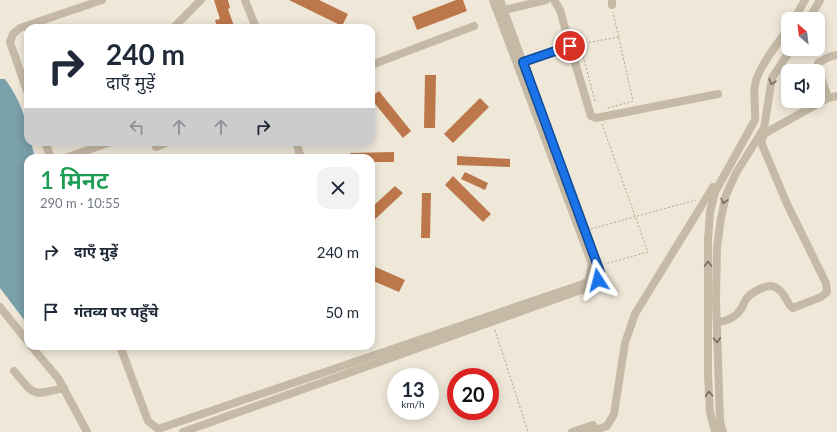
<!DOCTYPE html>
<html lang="hi">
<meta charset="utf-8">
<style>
:root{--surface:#fff;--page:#f2f2f3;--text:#1f2937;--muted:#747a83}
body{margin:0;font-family:Lato,"Noto Sans Devanagari",sans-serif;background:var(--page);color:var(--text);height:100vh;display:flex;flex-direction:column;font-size:15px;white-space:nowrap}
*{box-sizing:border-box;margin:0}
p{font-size:13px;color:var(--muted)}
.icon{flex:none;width:22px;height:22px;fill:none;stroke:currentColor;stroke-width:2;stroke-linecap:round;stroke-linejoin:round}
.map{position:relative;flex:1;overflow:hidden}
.side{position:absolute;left:24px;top:154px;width:351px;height:196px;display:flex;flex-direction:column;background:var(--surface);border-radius:12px;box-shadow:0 2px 10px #0003}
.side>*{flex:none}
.top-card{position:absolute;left:24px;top:24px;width:351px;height:122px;border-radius:12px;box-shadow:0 2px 10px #0003;background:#fff;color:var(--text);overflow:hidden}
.needle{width:26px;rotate:332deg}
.fabs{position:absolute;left:781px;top:12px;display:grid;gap:8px}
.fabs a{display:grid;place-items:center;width:44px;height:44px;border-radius:8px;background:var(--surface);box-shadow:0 2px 10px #0003;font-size:20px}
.speed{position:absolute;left:387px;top:368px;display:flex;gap:8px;font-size:20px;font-weight:700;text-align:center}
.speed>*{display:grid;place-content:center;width:52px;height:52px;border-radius:50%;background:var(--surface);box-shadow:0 2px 10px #0003;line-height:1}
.speed small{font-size:10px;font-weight:400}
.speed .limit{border:6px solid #d22;background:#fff;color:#111}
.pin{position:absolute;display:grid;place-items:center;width:34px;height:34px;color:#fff;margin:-17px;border:2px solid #fff;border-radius:50%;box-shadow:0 1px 4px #0007}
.me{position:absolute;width:44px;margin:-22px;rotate:351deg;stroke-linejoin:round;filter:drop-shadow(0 0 3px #0008)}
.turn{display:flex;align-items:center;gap:14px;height:84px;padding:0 16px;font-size:18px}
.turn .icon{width:52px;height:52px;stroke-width:2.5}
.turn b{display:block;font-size:28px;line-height:34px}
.lanes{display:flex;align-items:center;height:38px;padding:0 16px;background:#0003;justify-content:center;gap:20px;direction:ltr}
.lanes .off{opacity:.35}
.round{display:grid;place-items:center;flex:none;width:42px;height:42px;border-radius:12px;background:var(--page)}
.overview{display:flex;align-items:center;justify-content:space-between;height:68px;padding:0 16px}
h1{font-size:24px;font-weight:600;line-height:30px;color:#1e9e55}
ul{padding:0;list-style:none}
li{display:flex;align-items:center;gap:12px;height:60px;padding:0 16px}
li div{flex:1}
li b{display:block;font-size:15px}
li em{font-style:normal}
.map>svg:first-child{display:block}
.water{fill:#7aa0a9}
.building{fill:#bc774a}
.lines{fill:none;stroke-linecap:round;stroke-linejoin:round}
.path{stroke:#b1a491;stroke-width:1;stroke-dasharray:2 2;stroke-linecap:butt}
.minor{stroke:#c6b9a6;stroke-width:8}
.oneway{stroke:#756b60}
.route-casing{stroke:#114b97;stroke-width:10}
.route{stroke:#1a73e8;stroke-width:7}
</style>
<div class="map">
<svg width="837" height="432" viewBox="0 0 837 432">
<rect width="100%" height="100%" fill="#efe8d9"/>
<path class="water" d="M0,79h5c14,19 23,40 23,63h3l4,16h-7v167l-28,-37z"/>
<g class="building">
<path d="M214,0h14l2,8 -2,1 6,17 -7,2h-10l-2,-8 5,-1z"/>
<path d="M289,0h30l29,14 -6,12z"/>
<path d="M456,0h7l4,11 -50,19 -5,-13z"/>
<path d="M425,75h11l-1,53h-11z"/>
<path d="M379,91l32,40 -8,7 -32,-39v-2z"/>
<path d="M480,98l9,9 -36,36 -9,-9z"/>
<path d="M394,152v10h-23v-4h-21v-5z"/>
<path d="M457,156l53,3v8l-53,-2z"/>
<path d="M465,172l23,11 -3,7 -24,-11z"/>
<path d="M453,176l38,38 -8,8 -38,-37z"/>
<path d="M395,186l8,7 -32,30v-15z"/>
<path d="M422,193h9l-1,45h-9z"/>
<path d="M371,265l34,15 -6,12 -28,-12z"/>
</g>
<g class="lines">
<g class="path">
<path d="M595,101l-15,-57 39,-7"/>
<path d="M608,108l25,-7 -20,-89"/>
<path d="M602,124l46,128 -43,12"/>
<path d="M587,230l109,-30"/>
<path d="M495,330l33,102"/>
</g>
<g class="minor">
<path d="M245,0l11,28"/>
<path d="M500,0l82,224"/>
<path d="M554,0l6,10 10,36"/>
<path d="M612,5v-5"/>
<path d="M504,10l42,-10"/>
<path d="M794,19l11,-19"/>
<path d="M809,19l11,-19"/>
<path d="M173,28l28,-28"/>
<path d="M523,62l47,-16 21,70 5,2 122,-24"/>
<path d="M371,65l103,-39"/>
<path d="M28,94l-18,-52 3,-8 7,-6 82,-28"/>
<path d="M828,98l-10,-30v-5l11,-6 8,-2"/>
<path d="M45,142l6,16"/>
<path d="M296,142l5,16"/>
<path d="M156,147l12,-5"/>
<path d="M65,158l46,-16"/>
<path d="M0,307l28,35"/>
<path d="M717,322c9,0 19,-5 24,-13 3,-4 3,-8 6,-11 5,-6 21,-15 28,-11 12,6 10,16 18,21l28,-11 6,-5 -1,-9 -39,-79 -26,-62 3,-8 5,-3 59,-33 9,-2"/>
<path d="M31,346l27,32 29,54"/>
<path d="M120,346l28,75 10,8 425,-145 6,-4 3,-16 -99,-264"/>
<path d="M14,371c21,25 17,25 50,17"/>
<path d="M183,432l412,-147c7,-10 3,-18 -1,-29"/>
<path d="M572,432l21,-7"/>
<path d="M589,432l18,-6 7,-12 11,-71 10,-29 78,-127"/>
<path d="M715,432l-5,-20 -2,-36v-136l2,-28 5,-20 40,-72c1,-12 -2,-23 0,-35 3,-18 23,-41 33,-57"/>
<path d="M723,432l-3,-11 -4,-121 1,-53 4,-29 5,-23 10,-22 28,-45 8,-50 19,-29"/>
</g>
</g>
<defs><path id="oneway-chevron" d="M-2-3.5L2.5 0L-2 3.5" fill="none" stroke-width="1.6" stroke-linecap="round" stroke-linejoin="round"/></defs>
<g class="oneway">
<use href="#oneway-chevron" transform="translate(772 82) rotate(109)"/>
<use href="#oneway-chevron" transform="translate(724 201) rotate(103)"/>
<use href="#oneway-chevron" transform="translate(708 264) rotate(-91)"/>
<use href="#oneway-chevron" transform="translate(717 340) rotate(87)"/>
<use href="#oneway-chevron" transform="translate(709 394) rotate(-94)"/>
</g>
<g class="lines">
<g class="route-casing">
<path id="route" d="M570,46l-47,16 77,210 -2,8"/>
</g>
<use href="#route" class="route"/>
</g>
</svg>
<div class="fabs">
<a><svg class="needle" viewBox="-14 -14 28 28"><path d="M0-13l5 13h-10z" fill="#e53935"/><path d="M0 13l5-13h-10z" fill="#747a83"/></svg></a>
<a><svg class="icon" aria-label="sound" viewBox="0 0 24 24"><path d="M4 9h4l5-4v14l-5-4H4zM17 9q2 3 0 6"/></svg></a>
</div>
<div class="speed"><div>13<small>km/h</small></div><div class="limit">20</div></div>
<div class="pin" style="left:570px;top:46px;background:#d93025"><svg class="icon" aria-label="arrive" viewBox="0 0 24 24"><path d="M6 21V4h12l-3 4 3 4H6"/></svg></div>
<svg class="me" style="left:598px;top:280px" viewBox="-20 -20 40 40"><path d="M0-17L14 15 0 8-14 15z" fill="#1a73e8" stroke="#fff" stroke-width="4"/></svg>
<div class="top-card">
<div class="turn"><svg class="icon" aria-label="right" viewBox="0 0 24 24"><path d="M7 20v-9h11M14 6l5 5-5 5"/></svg><div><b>240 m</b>दाएँ मुड़ें</div></div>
<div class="lanes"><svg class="icon off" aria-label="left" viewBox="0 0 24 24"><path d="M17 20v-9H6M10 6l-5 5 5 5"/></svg><svg class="icon off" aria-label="ahead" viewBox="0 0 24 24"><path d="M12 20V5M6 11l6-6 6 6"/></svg><svg class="icon off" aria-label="ahead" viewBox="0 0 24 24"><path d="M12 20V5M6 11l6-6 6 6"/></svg><svg class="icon" aria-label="right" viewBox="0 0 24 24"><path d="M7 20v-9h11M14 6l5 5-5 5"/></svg></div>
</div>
<section class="side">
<div class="overview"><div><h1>1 मिनट</h1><p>290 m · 10:55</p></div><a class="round"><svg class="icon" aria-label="close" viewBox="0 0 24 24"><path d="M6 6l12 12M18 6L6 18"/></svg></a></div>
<ul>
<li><svg class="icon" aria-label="right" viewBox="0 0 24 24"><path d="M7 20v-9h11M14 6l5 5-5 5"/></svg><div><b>दाएँ मुड़ें</b></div><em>240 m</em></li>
<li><svg class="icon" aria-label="arrive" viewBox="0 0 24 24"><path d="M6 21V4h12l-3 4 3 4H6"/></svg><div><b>गंतव्य पर पहुँचे</b></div><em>50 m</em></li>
</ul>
</section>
</div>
